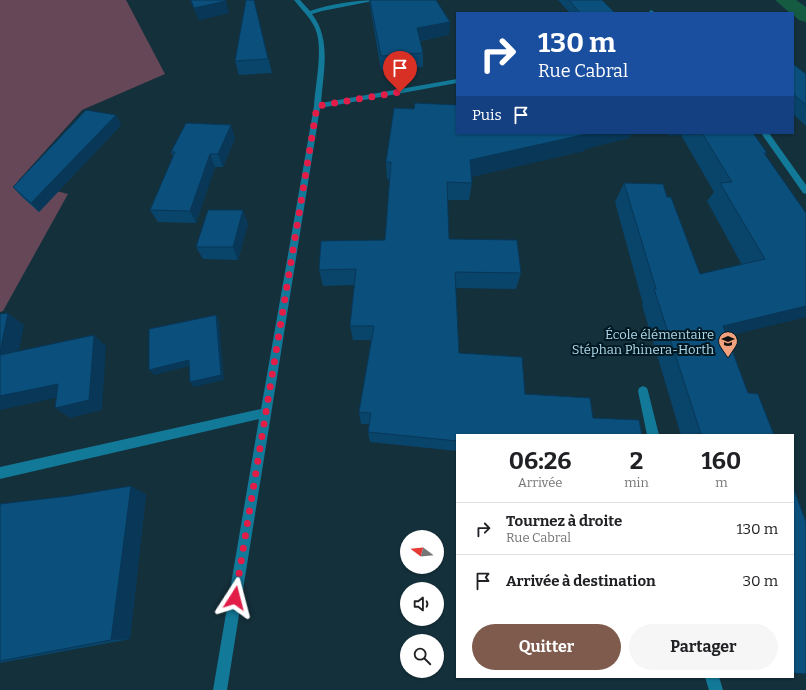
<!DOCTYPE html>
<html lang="fr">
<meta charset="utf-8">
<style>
:root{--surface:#fff;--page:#f6f6f6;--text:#202124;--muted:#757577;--line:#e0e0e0;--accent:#7e5b4c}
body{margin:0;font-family:Bitter,serif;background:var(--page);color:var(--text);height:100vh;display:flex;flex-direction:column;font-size:15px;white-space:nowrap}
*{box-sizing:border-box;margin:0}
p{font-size:13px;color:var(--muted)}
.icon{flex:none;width:22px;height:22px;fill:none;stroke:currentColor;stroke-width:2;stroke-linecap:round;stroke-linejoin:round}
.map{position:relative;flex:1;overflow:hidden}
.side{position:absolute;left:456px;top:434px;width:338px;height:244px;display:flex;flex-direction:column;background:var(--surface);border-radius:0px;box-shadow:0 1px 3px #0004}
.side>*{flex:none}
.hud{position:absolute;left:456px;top:12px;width:338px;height:122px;border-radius:0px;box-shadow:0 1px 3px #0004;background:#1a4fa0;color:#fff;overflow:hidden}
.needle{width:26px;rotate:286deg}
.controls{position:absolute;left:400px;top:530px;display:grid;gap:8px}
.controls a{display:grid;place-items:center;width:44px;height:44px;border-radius:50%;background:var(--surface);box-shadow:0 1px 3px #0004;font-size:20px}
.pin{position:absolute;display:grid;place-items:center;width:34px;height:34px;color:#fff;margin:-41px -17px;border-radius:50% 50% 50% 0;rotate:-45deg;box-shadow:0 0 4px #0007}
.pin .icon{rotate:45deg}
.me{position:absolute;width:44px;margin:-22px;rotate:9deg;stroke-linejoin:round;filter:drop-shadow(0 0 3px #0008)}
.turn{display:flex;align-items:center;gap:14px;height:84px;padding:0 16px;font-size:18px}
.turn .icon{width:52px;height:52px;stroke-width:2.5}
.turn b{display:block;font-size:28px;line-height:34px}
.then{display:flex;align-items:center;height:38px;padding:0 16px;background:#0003;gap:8px;font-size:15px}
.eta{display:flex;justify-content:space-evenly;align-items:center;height:68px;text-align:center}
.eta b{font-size:24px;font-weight:700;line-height:28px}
.action{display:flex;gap:8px;margin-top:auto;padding:8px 16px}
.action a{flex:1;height:46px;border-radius:24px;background:var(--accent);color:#fff;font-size:16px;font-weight:700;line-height:46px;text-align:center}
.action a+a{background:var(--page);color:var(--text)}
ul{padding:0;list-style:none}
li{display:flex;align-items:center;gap:12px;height:52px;padding:0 16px;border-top:1px solid var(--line)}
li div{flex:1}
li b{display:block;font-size:15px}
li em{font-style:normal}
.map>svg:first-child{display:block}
.green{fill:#654758}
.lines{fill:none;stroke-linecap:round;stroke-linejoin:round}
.canal{fill:#145b42;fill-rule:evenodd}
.minor{fill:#127998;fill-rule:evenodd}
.wall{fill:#09446b}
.shaded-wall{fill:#083757}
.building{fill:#0b4f7c;stroke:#083757}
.route{stroke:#e11d48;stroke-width:7;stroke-dasharray:0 12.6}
.labels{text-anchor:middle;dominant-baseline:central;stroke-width:4;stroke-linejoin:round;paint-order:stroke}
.poi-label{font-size:13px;fill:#b1daeb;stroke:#001822;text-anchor:end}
</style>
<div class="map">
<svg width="806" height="690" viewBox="0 0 806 690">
<rect width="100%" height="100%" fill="#14303b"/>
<path class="green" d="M0,0h126l39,74 -83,36 -64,71 50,13 -65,117 -3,1z"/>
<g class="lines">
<path class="canal" d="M775,0h21l10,7v15l-7,-2 -6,-5v-2h-3z"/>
<g class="minor">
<path d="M294,0h6l10,11c21,-7 45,-11 68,-11l-56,11 -10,3c20,26 11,59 9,89l136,-24v4l-137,25 -93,582h-14l46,-271 -259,60v-12l261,-58 53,-303c1,-22 10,-58 1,-78 -5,-11 -14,-19 -21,-28z"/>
<path d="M651,10l2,1 1,2h-6z"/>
<path d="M761,133h8l37,52v9l-3,-1z"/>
<path d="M643,386l4,2 1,3 11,44h-12l-9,-44 1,-3z"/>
<path d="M705,677h14l4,13h-14z"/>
</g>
</g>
<g class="wall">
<path d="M190,0h35l4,13 -30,7z"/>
<path d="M254,0l18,73 -33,2 -4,-14z"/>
<path d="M369,0h67l14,22 -1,13 -29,6 3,12v14l-42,3z"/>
<path d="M558,0h44l13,13h-45z"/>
<path d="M793,64l13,10v52l-13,-12z"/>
<path d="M116,115l5,10 -82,87 -17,-15 -9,-10z"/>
<path d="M457,133h175l-3,5 -44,11 -1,2 -113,26 1,6 -3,17h-22l2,39 72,34 -5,16 -60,-1 1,163 -87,-9 -2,-10 1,-8h-8l-2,-12 12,-72h-18l-3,-14 4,-41 -31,1 -4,-16 66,-30 5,-60 -3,-1 -1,-17z"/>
<path d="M668,133h85l14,20 -2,2 41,58v104l-79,19 21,57 26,42h-93l-39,-130 1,-1 -28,-102 9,-19 43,14 33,77 42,-9 -35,-64 7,-9 -33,-57 -11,1z"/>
<path d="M235,138l-12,29h-8l-19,56 -38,-1 -8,-12 23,-53 -2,-5z"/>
<path d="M248,224l-10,36 -35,-1 -7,-12z"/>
<path d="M146,494l-16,145 -130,24v-159z"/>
</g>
<g class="shaded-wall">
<path d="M226,1l3,12 -30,7 -5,-12z"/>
<path d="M450,22l-1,13 -33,6 1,-13z"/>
<path d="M116,115l5,10 -82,87 -8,-9z"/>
<path d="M231,125l4,13 -12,29 -5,-13z"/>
<path d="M589,133h43l-3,5 -44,11 -1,2 -117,27 3,-18z"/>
<path d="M672,133h10l-1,2 -11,1z"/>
<path d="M210,154l5,13 -19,56 -6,-12z"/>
<path d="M243,210l5,14 -10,36 -5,-13z"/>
<path d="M806,306v11l-99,24 16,-15z"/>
<path d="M8,313l16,12 -8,41 -16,-11v-3z"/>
<path d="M216,315l3,6 5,59 -30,7 -4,-5z"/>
<path d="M94,335l12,11 -4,64 -32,8 -15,-10z"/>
<path d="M189,360l5,5 -40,10 -5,-5z"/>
<path d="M58,384l15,10 -73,16v-14z"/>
<path d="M131,486l15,8 -16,145 -19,1z"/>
</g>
<g class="building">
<path d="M191,0h34l1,1 -32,7z"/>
<path d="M246,0h8l14,59 -33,2z"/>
<path d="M370,0h66l14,22 -33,6 6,25 -42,3z"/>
<path d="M569,0h33l13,13h-35z"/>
<path d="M793,64l13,10v31l-13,-11z"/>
<path d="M415,103l42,2v28h134l-121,27 2,23 -25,-1 2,57 68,1 4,33 -66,-1 4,81 63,4 3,37 65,4 3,20 46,2 3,15h-185v6l-89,-9 3,-19 -12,-1 15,-86h-24l6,-57 -37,1 2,-29 64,-1 6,-78h-5l8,-54 20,1z"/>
<path d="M86,110l30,5 -85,88 -18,-16z"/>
<path d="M186,123l45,2 -13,29h-8l-20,57 -40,-1 25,-58h-4z"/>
<path d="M702,133h51l14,20h-3l42,60v93l-83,20 25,67 10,1 16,41h-80v-1h7l-47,-145h2l-32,-106 39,1 4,13h4l29,77 65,-15 -45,-76 12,-1z"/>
<path d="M208,210h35l-10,37h-37z"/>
<path d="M8,313l-8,39v-38z"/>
<path d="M216,315l5,60 -31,7 -1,-22 -40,10v-41z"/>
<path d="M94,335l-5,65 -34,8 3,-24 -58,12v-41z"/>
<path d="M131,486l-20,154 -111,21v-157l69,-8z"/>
<path d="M793,487l13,35v152l-13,-1z"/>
</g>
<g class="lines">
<path class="route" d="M235,598l82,-492 83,-14"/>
</g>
<defs>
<g id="school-pin" transform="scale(1)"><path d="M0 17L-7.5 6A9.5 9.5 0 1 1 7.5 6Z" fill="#f1a17d" stroke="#001822"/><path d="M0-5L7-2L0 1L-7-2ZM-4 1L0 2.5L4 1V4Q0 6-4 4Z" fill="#111"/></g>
</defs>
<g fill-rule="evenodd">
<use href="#school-pin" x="728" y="341"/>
</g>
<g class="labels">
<g class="poi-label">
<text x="714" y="334">École élémentaire<tspan x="714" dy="15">Stéphan Phinera-Horth</tspan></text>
</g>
</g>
</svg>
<div class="controls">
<a><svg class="needle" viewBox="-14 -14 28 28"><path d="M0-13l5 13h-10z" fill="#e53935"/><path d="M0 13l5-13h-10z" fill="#757577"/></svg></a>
<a><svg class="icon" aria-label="sound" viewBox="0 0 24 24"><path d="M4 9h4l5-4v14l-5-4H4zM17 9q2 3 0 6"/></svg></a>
<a><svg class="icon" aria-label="search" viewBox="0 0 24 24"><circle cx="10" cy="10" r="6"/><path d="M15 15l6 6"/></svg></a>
</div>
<div class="pin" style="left:400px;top:92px;background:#d93025"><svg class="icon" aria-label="arrive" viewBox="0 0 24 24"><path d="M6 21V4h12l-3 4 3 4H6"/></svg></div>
<svg class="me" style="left:235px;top:598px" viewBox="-20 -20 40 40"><path d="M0-17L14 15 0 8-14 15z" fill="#e11d48" stroke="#fff" stroke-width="4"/></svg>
<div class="hud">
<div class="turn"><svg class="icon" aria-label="right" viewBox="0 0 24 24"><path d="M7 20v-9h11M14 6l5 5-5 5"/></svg><div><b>130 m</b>Rue Cabral</div></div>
<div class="then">Puis<svg class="icon" aria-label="arrive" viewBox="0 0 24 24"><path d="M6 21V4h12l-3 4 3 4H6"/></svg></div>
</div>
<section class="side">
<div class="eta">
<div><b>06:26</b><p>Arrivée</p></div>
<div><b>2</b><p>min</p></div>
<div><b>160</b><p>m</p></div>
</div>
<ul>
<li><svg class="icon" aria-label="right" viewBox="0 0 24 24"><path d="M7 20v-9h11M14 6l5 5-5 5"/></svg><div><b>Tournez à droite</b><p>Rue Cabral</p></div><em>130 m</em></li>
<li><svg class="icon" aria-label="arrive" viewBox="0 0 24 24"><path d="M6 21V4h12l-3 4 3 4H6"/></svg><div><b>Arrivée à destination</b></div><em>30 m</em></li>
</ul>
<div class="action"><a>Quitter</a><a>Partager</a></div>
</section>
</div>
